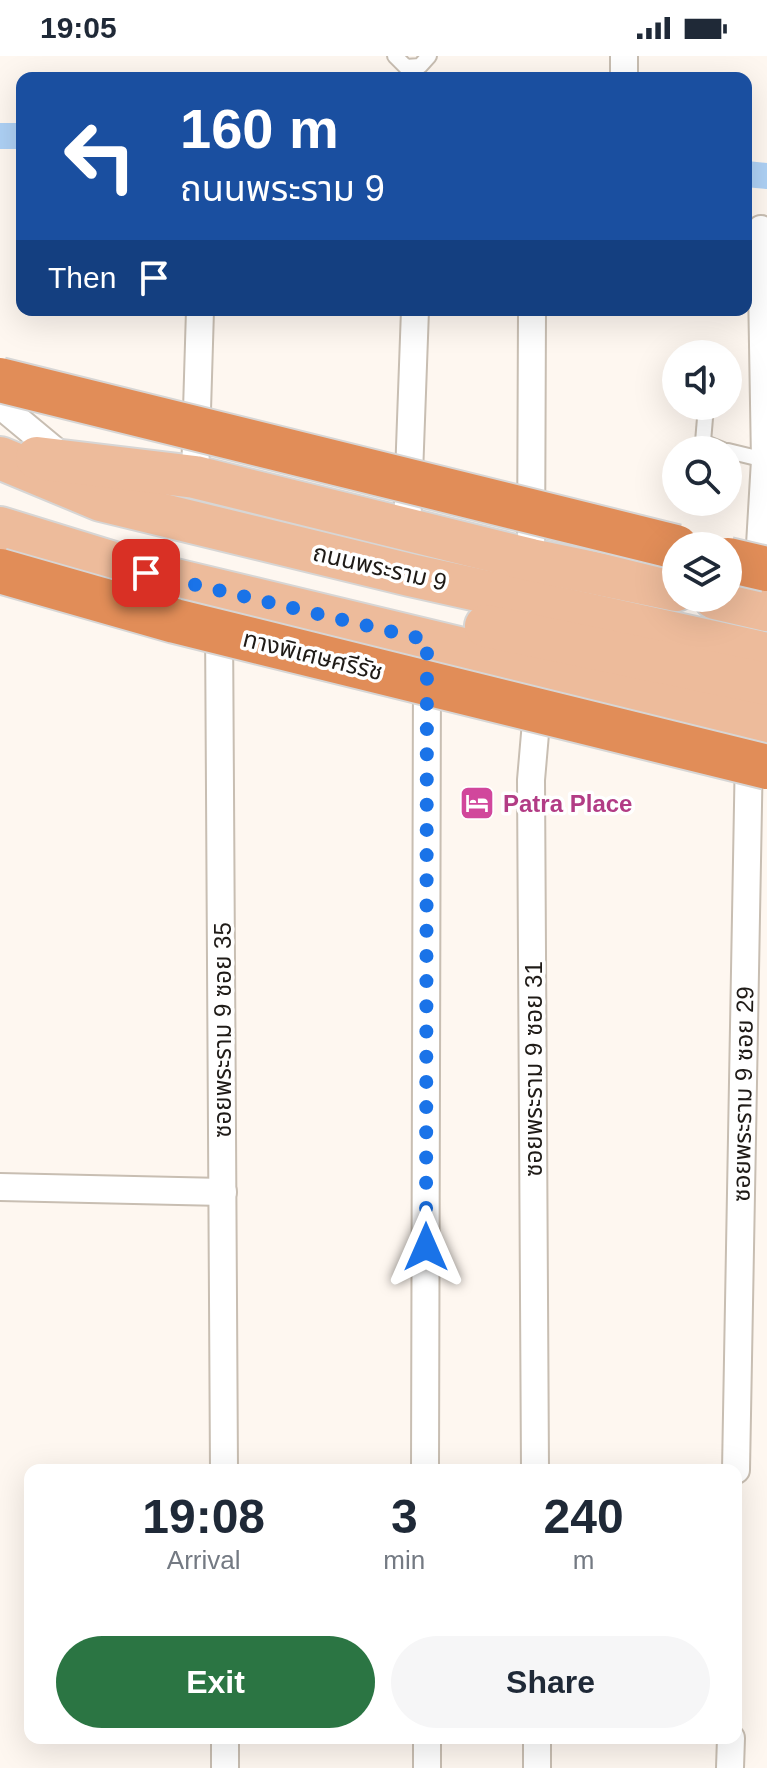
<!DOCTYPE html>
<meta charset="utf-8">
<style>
:root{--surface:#fff;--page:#f6f6f7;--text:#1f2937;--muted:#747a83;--accent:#2b7543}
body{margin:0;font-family:Helvetica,"Noto Sans Thai",sans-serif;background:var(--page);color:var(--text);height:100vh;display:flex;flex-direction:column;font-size:30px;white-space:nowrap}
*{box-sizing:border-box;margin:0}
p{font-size:26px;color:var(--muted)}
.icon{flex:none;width:44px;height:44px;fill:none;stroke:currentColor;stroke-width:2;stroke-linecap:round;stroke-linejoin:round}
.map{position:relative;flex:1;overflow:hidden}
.side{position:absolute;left:24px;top:1408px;width:718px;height:280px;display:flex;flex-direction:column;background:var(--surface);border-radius:16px;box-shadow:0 8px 32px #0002}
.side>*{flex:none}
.banner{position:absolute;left:16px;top:16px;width:736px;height:244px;border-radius:16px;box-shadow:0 8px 32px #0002;background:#1a4fa0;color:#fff;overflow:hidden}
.fabs{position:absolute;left:662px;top:284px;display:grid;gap:16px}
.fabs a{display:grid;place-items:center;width:80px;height:80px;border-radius:50%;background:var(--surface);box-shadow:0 8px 32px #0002;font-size:40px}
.pin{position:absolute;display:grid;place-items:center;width:68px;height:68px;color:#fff;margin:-34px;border-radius:16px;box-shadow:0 4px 12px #0006}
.me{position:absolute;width:88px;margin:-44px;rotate:0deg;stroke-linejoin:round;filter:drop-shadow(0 0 6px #0008)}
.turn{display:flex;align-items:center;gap:28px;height:168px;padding:0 32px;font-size:36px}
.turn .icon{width:104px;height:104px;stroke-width:2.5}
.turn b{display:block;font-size:56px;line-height:68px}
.then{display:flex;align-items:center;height:76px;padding:0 32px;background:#0003;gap:16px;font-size:30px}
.eta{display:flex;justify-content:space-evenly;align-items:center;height:136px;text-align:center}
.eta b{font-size:48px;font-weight:600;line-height:56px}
.cta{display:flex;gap:16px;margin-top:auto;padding:16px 32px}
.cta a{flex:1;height:92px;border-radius:48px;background:var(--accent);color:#fff;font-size:32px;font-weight:600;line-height:92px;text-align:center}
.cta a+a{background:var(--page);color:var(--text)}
.status{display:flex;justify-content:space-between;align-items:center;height:56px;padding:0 40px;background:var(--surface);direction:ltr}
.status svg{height:22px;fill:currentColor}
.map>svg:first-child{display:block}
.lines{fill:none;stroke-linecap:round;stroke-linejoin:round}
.canal{stroke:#aed1f5;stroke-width:26}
.service-casing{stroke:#c8beb2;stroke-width:18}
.minor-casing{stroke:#c8beb2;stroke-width:30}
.primary-casing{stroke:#d7d6d5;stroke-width:46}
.service{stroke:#fff;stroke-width:14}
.minor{stroke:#fff;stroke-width:26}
.primary{stroke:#edbb9b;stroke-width:42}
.motorway-bridge-casing{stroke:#d7d6d5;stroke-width:48;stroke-linecap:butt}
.motorway-bridge{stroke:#e18d58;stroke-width:44}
.route{stroke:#1a73e8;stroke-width:14;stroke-dasharray:0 25.2}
.labels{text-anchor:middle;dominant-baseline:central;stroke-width:7;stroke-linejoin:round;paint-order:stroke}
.street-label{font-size:24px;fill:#1f1b17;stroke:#fff}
.hotel-label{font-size:24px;font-weight:bold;fill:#b23c85;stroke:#fff;text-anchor:start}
</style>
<div class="status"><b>19:05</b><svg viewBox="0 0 49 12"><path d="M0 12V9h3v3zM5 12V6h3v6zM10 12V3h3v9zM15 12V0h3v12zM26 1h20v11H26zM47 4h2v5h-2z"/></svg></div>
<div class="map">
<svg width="767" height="1712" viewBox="0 0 767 1712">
<rect width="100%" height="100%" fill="#fef7f0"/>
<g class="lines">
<g class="canal">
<path d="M0,80h22"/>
<path d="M746,118l21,2"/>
</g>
<g class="service-casing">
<g id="service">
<path d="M395,0l11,11 14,-1 9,-10"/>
<path d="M706,350l-3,36 20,8"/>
<path d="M728,395l37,9"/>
</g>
</g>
<g class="minor-casing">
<g id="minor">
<path d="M624,22v-22"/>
<path d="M0,349l65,54"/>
<path d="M195,421l5,-167"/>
<path d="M407,474l8,-220"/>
<path d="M531,504l1,-250"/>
<path d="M758,523l7,-119 -4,-231"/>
<path d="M219,566l5,848"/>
<path d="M0,1131l223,5"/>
<path d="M425,1414l2,-798"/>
<path d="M535,1414l-4,-690 7,-81"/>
<path d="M736,1414l13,-720"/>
<path d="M225,1682v30"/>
<path d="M427,1682v30"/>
<path d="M537,1682v30"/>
<path d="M730,1712l1,-30"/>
</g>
</g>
<g class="primary-casing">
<g id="primary">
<path d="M0,402l101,42 309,75 357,79"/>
<path d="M37,402l158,19 336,83 145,30"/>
<path d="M0,472l146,45 621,149"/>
<path d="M715,542l52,12"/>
<path d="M486,570l281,58"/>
</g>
</g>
<use href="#service" class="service"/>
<use href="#minor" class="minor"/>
<use href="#primary" class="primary"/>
<g class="motorway-bridge-casing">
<g id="motorway-bridge">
<path d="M0,324l676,167"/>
<path d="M728,504l39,9"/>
<path d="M0,515l175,50 592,146"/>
</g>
</g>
<use href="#motorway-bridge" class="motorway-bridge"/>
</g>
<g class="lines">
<path class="route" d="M146,517l281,67 -1,607"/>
</g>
<defs>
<g id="hotel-square" transform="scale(1.8)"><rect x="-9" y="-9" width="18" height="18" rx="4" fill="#d1479c" stroke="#fff"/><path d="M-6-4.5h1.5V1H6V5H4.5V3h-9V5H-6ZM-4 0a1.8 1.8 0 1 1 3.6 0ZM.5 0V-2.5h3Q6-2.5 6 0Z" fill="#fff"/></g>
</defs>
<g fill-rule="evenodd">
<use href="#hotel-square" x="477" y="747"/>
</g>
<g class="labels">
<g class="street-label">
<text transform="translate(380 511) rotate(13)">ถนนพระราม 9</text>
<text transform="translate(313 599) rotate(14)">ทางพิเศษศรีรัช</text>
<text transform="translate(222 974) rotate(-90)">ซอยพระราม 9 ซอย 35</text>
<text transform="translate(533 1013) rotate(-90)">ซอยพระราม 9 ซอย 31</text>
<text transform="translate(743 1038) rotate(-89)">ซอยพระราม 9 ซอย 29</text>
</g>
<g class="hotel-label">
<text x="503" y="747">Patra Place</text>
</g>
</g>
</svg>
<div class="fabs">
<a><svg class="icon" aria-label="sound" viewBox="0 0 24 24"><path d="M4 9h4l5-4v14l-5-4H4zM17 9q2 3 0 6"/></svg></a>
<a><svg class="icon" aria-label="search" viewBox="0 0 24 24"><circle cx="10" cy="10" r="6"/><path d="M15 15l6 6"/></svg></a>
<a><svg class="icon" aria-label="layers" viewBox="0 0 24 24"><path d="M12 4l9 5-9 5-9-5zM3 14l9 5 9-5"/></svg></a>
</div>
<div class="pin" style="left:146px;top:517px;background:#d93025"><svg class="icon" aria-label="arrive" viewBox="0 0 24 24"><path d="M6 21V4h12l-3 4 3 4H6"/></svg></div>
<svg class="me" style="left:426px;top:1191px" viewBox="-20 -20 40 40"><path d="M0-17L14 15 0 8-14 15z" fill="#1a73e8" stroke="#fff" stroke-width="4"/></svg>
<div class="banner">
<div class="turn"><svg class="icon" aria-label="left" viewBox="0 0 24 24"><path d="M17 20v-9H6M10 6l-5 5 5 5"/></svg><div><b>160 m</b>ถนนพระราม 9</div></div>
<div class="then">Then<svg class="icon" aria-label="arrive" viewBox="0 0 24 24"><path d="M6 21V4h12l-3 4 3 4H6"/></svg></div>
</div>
<section class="side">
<div class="eta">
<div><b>19:08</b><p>Arrival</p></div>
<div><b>3</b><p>min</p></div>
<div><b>240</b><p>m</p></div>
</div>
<div class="cta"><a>Exit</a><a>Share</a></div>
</section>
</div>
